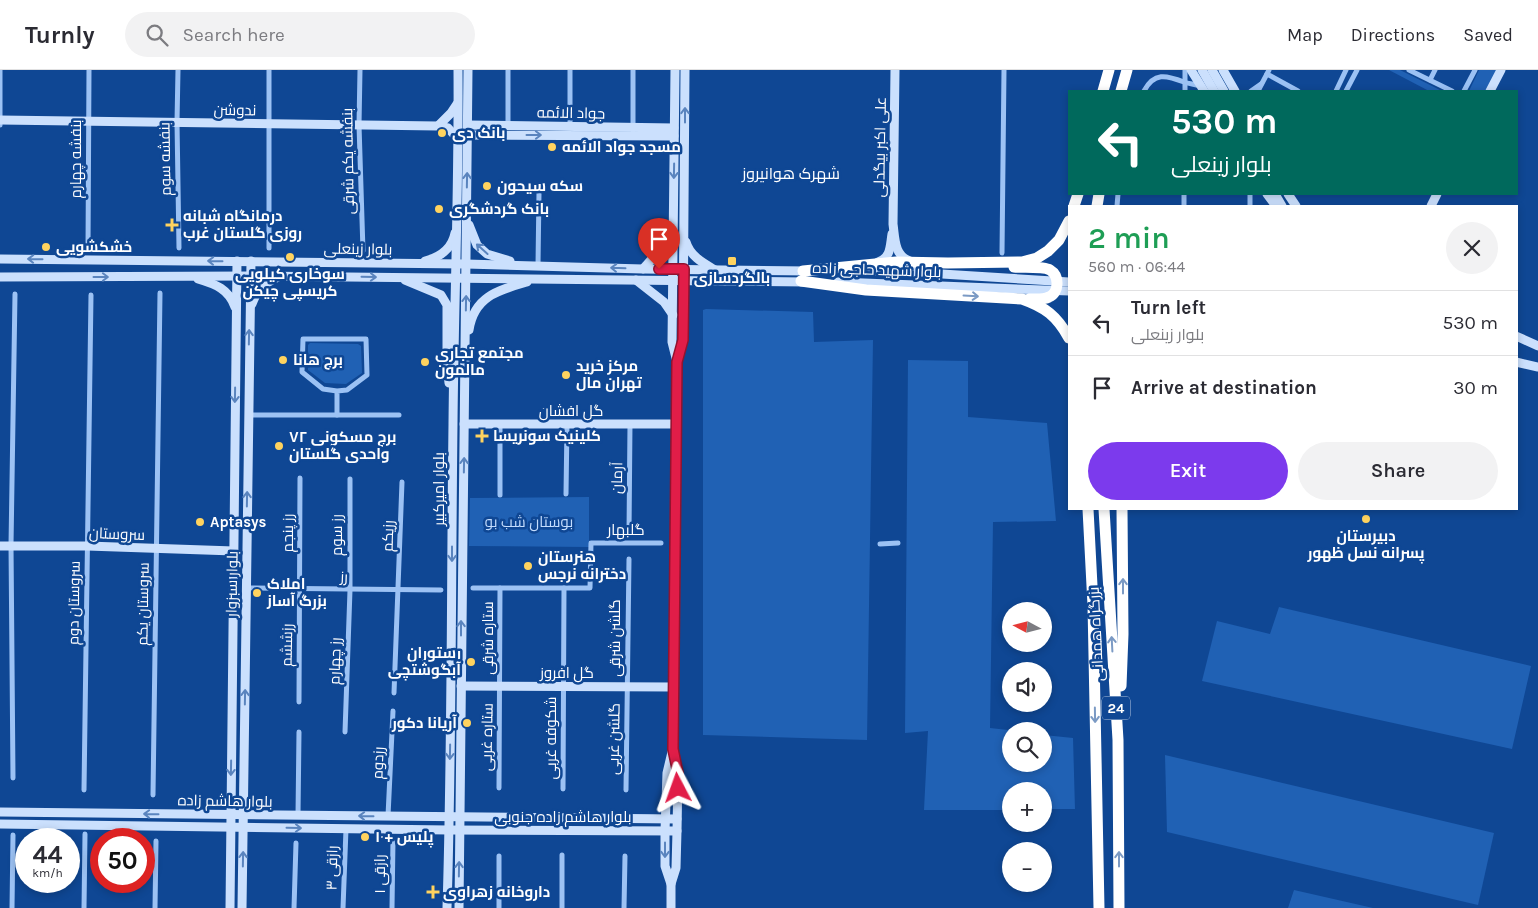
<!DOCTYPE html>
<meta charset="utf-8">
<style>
:root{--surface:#fff;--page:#f2f2f3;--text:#2b2b33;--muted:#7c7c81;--line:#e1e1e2;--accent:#7c3aed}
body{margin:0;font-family:Karla,Cairo,sans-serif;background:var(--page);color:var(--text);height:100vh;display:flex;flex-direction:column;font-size:19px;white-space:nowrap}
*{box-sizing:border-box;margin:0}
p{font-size:16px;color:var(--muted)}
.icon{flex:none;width:28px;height:28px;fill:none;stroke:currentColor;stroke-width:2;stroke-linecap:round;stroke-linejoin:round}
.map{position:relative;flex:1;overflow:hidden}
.sheet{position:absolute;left:1068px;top:135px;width:450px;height:305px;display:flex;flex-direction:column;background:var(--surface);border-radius:0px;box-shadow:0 2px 8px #0003}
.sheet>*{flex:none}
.guide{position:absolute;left:1068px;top:20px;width:450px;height:105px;border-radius:0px;box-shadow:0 2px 8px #0003;background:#00695c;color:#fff;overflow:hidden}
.needle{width:32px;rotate:277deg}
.tools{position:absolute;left:1002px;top:532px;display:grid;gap:10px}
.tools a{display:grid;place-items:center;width:50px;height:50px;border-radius:50%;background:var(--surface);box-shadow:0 2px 8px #0003;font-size:25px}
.speed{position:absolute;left:15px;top:758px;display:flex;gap:10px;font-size:25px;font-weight:700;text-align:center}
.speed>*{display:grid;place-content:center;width:65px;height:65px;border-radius:50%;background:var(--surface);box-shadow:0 2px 8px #0003;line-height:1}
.speed small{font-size:12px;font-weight:400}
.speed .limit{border:8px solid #d22;background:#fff;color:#111}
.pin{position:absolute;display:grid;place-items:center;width:42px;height:42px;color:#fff;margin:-51px -21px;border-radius:50% 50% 50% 0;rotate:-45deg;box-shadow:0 0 5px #0007}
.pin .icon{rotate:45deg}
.me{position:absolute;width:55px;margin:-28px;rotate:356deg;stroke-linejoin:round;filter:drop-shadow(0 0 4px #0008)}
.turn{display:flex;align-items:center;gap:18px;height:105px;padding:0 20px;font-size:22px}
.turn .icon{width:65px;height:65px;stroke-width:2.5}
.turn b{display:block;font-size:35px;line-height:42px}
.round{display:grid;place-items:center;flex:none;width:52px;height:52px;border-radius:26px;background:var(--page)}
.head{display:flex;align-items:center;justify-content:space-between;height:85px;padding:0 20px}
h1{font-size:30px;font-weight:600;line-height:38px;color:#1e9e55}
.button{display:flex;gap:10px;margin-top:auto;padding:10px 20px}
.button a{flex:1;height:58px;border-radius:30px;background:var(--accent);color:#fff;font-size:20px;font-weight:600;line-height:58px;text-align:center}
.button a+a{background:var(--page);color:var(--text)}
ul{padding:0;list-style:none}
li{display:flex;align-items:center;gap:15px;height:65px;padding:0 20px;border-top:1px solid var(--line)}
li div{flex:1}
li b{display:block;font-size:19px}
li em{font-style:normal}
header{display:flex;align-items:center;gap:30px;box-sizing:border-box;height:70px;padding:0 25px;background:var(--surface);border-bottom:1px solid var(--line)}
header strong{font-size:24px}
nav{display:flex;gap:28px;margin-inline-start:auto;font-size:18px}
.search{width:350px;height:45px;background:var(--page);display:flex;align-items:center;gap:12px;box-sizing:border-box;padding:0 18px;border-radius:28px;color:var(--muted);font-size:19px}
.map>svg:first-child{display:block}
.green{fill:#2061b4}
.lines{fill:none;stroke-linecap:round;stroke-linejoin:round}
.street{stroke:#9cc2f4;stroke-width:5}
.secondary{stroke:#cbe0fd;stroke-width:9}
.highway{stroke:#fff;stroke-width:11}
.oneway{stroke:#5a84be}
.oneway2{stroke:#7b9ac4}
.route-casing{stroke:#92132f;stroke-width:12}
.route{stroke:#e11d48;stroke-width:9}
.poi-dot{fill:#ffd35f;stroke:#0f4794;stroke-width:2}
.labels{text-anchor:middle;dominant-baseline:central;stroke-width:5;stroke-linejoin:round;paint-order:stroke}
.shield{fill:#0f4794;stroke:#b7c8df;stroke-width:1}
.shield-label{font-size:14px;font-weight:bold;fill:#fff}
.street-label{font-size:15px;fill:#fff;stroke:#0f4794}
.poi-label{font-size:15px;font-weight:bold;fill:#fff;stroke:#0f4794;text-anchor:start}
.park-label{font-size:15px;fill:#c4ddfe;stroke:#0f4794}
.neighbourhood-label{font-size:16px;fill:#fff;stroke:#0f4794}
</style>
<header>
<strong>Turnly</strong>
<div class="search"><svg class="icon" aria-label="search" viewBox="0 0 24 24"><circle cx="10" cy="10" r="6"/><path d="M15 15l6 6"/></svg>Search here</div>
<nav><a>Map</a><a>Directions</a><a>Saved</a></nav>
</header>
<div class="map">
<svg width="1538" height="838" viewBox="0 0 1538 838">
<rect width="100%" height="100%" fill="#0f4794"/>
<g class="green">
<path d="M1389,0h11l42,21h-13z"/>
<path d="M1479,0h19l-12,21h-17z"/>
<path d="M706,239l107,3 1,30 59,-2 -6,400 -164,-5v-425z"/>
<path d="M310,273l48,1 3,2 1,27 -16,11 -21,-1 -17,-13v-25z"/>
<path d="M908,290l60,1v56l79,6 9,98 -63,1 -3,206 27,3h-6v33h33v-29l29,3 2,71h-31v-18h-33v19h-87l4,-79 -23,2z"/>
<path d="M589,427v50l-120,-1 1,-48z"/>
<path d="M1279,537l252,59 -19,83 -310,-68 15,-60 53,13z"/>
<path d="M1165,685l329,78 -16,72 -311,-73z"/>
<path d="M1294,820l79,18h-85z"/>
</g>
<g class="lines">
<g class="street">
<path d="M178,0l-1,52 2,126"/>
<path d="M360,0l-1,55 4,126"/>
<path d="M633,0v60"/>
<path d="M1185,0v21"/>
<path d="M1409,0l43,21"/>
<path d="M1267,4l31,17"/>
<path d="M1430,10l5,-10"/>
<path d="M1144,21c10,-19 22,-16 40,-9 5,2 11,2 16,4"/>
<path d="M1251,21l10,-7"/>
<path d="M1258,21l11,-21"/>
<path d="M1336,21l10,-21"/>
<path d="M1346,21l11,-21"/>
<path d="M1464,21l11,-21"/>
<path d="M0,55v-55"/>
<path d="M508,57v-57"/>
<path d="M570,57v-57"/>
<path d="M1117,136l1,-12"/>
<path d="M1184,136v-12"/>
<path d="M1250,136v-12"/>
<path d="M269,178v-178"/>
<path d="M88,179l1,-179"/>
<path d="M1002,183l2,-183"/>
<path d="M538,195l1,-72"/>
<path d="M248,345h151"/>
<path d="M337,345v-24l-14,-2 -21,-17 1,-33h63l1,36 -20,15 -10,1"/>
<path d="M500,354v71"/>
<path d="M566,424l1,-70"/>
<path d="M629,463l1,-109"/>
<path d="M880,474l18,-1"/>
<path d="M246,518l195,2"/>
<path d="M473,518h117l1,-45h70"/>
<path d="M394,623l8,-211"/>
<path d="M299,632l1,-224"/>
<path d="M345,662l5,-142v-111"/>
<path d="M13,708l-2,-233 4,-251"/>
<path d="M499,718l1,-200"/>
<path d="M563,719l1,-201"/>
<path d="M84,720l7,-495"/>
<path d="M626,720l3,-231"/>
<path d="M153,725l7,-502"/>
<path d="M298,745l1,-83"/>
<path d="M388,746l5,-105"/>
<path d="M12,838l1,-73"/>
<path d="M84,838l1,-74"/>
<path d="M155,838l1,-67"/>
<path d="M294,838l2,-65"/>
<path d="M343,838l3,-79"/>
<path d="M392,838l1,-68"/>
<path d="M499,838v-52"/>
<path d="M562,838v-53"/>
<path d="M624,838l1,-52"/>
</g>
<g class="secondary">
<path d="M895,0l-2,154c2,14 1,32 17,37"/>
<path d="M1191,0l13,21"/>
<path d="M1202,0l12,21"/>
<path d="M1212,0l12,21"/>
<path d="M1223,0l12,21"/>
<path d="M1490,21l11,-21"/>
<path d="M0,50l438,6 10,2 10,11"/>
<path d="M468,55l206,3"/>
<path d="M438,56l13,-13 6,-9"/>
<path d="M468,65l206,1"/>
<path d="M1267,124l9,12"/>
<path d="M1275,124l7,12"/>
<path d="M1288,124l8,12"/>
<path d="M1431,136l6,-12"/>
<path d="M469,155l8,20 10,9 23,7"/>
<path d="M686,172c4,14 17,21 29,28"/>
<path d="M0,189l466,5 177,5 166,2"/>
<path d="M425,191c15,-4 27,-12 30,-28"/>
<path d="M878,192c13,-4 12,-16 14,-28"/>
<path d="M643,199l30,-34"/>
<path d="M847,201h47l175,11"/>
<path d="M0,207l250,-1 557,6"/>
<path d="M198,209c17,5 31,10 37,28"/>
<path d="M405,210l36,15 6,10v60l2,18"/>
<path d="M636,210l28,22 9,13"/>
<path d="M838,212l231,9"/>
<path d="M252,234c6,-16 10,-19 26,-27"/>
<path d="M469,260c5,-34 30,-40 58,-48"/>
<path d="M1516,266l22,10"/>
<path d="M677,291l6,-21 2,-270"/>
<path d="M1516,292l22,5"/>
<path d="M464,354h213"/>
<path d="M0,476h87l147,5"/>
<path d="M461,616l212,1"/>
<path d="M0,742l677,7"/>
<path d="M0,754l449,6 228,1"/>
<path d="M671,814l5,-16 1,-37 1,-58 -5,-24 4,-387 -5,-20 3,-272"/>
<path d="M230,838l7,-647"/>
<path d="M242,838l9,-647"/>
<path d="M447,838c5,-161 4,-323 6,-484 1,-118 6,-236 5,-354"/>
<path d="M459,838l9,-838"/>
<path d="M671,838v-24l-6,-18v-35l2,-58 5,-21"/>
</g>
<g class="highway">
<path d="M1103,21l6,-21"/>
<path d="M1121,21l6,-21"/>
<path d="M1074,136l4,-12"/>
<path d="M1097,136l2,-12"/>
<path d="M1014,197c9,1 29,-1 36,3 10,6 9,23 -1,27 -6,3 -14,2 -20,2"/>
<path d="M803,201l93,-9 52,1 74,-1 15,-4 11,-7 11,-11 10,-19"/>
<path d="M801,211l65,9 156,9c23,8 35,17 47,39"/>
<path d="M1088,439l5,96 6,303"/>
<path d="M1104,439l14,231 1,168"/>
<path d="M1121,616l2,-52 -1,-125"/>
</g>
</g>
<defs><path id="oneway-shaft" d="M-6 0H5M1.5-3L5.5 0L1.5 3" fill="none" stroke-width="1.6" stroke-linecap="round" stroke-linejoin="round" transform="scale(1.25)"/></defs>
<g class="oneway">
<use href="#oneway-shaft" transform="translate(685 45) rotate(-90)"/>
<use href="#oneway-shaft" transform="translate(534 65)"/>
<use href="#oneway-shaft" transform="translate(674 101) rotate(91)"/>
<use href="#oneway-shaft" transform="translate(467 110) rotate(-89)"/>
<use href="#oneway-shaft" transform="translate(482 179) rotate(-138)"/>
<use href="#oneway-shaft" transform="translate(35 189) rotate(-179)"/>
<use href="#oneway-shaft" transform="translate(215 191) rotate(-179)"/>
<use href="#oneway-shaft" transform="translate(618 198) rotate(-178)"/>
<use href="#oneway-shaft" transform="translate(101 207)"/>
<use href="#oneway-shaft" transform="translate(369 207) rotate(1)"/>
<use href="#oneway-shaft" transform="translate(466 233) rotate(-89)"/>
<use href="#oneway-shaft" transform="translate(249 267) rotate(-89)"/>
<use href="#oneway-shaft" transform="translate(235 325) rotate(91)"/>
<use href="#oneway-shaft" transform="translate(464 395) rotate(-89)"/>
<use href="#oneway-shaft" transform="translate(247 429) rotate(-89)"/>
<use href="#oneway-shaft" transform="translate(452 484) rotate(90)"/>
<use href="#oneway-shaft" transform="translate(461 558) rotate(-90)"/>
<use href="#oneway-shaft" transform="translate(245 627) rotate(-89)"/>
<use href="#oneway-shaft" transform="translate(450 682) rotate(91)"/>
<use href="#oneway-shaft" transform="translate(231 698) rotate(91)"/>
<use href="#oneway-shaft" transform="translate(151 744) rotate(-179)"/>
<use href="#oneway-shaft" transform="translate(366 746) rotate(-179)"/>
<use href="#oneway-shaft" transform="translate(294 758) rotate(1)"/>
<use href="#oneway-shaft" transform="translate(665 780) rotate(90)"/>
<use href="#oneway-shaft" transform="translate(243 789) rotate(-89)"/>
<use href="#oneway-shaft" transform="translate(459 799) rotate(-89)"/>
</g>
<g class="oneway2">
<use href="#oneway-shaft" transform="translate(971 226) rotate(3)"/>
<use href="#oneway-shaft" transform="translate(1123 516) rotate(-90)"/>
<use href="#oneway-shaft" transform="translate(1112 574) rotate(-93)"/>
<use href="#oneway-shaft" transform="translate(1095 645) rotate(89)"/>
<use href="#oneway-shaft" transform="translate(1119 789) rotate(-90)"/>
</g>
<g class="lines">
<g class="route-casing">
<path id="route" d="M659,199h25l-1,71 -6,22 -4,387 5,24v15"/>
</g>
<use href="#route" class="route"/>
</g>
<g class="poi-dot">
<circle cx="442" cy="63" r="5"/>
<circle cx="552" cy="77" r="5"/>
<circle cx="487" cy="116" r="5"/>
<circle cx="439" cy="139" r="5"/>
<path d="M169.5 147.5h5v5h5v5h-5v5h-5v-5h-5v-5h5z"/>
<circle cx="46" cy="177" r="5"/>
<circle cx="290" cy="187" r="5"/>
<rect x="727" y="186" width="10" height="10" rx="2.5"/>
<circle cx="283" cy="290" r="5"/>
<circle cx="425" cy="292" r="5"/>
<circle cx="566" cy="305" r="5"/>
<path d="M479.5 358.5h5v5h5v5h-5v5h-5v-5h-5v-5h5z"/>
<circle cx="279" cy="376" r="5"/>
<circle cx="1366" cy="449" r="5"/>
<circle cx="200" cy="452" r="5"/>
<circle cx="528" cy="496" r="5"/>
<circle cx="257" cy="523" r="5"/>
<circle cx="471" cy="592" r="5"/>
<circle cx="467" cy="653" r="5"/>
<circle cx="365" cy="767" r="5"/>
<path d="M430.5 814.5h5v5h5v5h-5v5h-5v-5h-5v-5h5z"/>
</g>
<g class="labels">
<rect class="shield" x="1102" y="626.5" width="28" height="23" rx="4"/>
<g class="shield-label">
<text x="1116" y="638">24</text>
</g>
<g class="street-label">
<text transform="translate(235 40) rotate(1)">ندوشن</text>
<text transform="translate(571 43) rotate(1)">جواد الائمه</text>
<text transform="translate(880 77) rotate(-89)">علی اکبر بیگدلی</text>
<text transform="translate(76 89) rotate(-90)">بنفشه چهارم</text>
<text transform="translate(165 89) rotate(-91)">بنفشه سوم</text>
<text transform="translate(348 91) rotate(-91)">بنفشه یکم شرقی</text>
<text transform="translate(358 179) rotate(1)">بلوار زینعلی</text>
<text transform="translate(877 200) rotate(2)">بلوار شهید حاجی زاده</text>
<text x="571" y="341">گل افشان</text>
<text transform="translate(617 408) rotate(-89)">آرمان</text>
<text transform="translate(439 419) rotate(-90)">بلوار امیرکبیر</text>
<text x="626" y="460">گلبهار</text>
<text transform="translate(288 463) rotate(-90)">رز پنجم</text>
<text transform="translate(117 464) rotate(2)">سروستان</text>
<text transform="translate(337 465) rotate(-90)">رز سوم</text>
<text transform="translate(388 466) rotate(-88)">رزیکم</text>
<text transform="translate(344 507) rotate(2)">رز</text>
<text transform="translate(232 514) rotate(-89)">بلوار سبزوار</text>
<text transform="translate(74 533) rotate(-89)">سروستان دوم</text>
<text transform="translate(143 534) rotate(-89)">سروستان یکم</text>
<text transform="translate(1096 564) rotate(-93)">بزرگراه همدانی</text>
<text transform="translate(488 568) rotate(-90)">ستاره شرقی</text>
<text transform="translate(615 568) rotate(-90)">گلشن شرقی</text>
<text transform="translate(287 575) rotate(-89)">رزششم</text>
<text transform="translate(335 591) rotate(-88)">رز چهارم</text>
<text x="567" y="603">گل افروز</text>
<text transform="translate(487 667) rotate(-89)">ستاره غربی</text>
<text transform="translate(551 668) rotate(-90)">شکوفه غربی</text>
<text transform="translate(614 669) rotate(-89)">گلشن غربی</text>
<text transform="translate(378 693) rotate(-87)">رزدوم</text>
<text transform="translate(225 731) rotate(1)">بلوار هاشم زاده</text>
<text x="563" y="747">بلوار هاشم زاده جنوبی</text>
<text transform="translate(332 798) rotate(-89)">رازقی ۳</text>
<text transform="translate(380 804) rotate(-90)">رازقی ۱</text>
</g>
<g class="poi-label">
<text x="452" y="63">بانک دی</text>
<text x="562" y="77">مسجد جواد الائمه</text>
<text x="497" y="116">سکه سیحون</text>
<text x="449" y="139">بانک گردشگری</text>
<text x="183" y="146">درمانگاه شبانه<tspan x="183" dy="17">روزی گلستان غرب</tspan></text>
<text x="56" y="177">خشکشویی</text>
<text x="290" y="204" text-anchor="middle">سوخاری کیلویی<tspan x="290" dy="17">کریسپی چیکن</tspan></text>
<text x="732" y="208" text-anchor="middle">بالگردسازی</text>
<text x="435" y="283">مجتمع تجاری<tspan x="435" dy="17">مالمون</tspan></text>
<text x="293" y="290">برج هانا</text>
<text x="576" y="296">مرکز خرید<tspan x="576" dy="17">تهران مال</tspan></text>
<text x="493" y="366">کلینیک سونریسا</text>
<text x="289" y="367">برج مسکونی ۷۲<tspan x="289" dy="17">واحدی گلستان</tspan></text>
<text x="210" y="452">Aptasys</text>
<text x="1366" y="466" text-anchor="middle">دبیرستان<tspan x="1366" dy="17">پسرانه نسل ظهور</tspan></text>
<text x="538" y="487">هنرستان<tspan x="538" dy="17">دخترانه نرجس</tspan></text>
<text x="267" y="514">املاک<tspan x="267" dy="17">بزرگ آساز</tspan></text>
<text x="461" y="583" text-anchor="end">رستوران<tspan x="461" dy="17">آبگوشتچی</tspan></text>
<text x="457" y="653" text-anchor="end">آریانا دکور</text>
<text x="375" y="767">پلیس +۱۰</text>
<text x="443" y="822">داروخانه زهراوی</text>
</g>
<g class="park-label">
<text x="529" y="452">بوستان شب بو</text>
</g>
<g class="neighbourhood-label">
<text x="791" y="103">شهرک هوانیروز</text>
</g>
</g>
</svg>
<div class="tools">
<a><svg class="needle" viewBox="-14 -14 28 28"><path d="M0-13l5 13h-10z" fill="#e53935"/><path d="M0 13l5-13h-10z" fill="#7c7c81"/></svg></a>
<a><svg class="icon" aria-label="sound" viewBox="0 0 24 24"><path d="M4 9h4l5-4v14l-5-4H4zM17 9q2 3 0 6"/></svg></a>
<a><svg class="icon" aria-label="search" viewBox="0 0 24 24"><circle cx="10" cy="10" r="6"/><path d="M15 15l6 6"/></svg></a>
<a>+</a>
<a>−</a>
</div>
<div class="speed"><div>44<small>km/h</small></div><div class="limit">50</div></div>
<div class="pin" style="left:659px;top:199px;background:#d93025"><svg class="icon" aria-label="arrive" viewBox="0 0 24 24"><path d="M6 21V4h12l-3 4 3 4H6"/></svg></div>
<svg class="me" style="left:678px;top:718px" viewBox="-20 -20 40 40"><path d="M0-17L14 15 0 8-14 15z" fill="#e11d48" stroke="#fff" stroke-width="4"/></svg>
<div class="guide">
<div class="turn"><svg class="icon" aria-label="left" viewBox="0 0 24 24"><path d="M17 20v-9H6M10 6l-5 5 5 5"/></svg><div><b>530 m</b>بلوار زینعلی</div></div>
</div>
<section class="sheet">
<div class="head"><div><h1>2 min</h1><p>560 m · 06:44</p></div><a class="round"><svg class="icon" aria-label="close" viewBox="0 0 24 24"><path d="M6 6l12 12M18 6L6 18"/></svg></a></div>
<ul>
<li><svg class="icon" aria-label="left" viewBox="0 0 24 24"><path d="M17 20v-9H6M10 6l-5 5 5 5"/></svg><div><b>Turn left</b><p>بلوار زینعلی</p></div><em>530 m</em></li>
<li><svg class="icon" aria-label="arrive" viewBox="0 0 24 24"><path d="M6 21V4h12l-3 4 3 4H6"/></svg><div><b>Arrive at destination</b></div><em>30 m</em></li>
</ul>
<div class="button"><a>Exit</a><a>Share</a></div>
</section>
</div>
